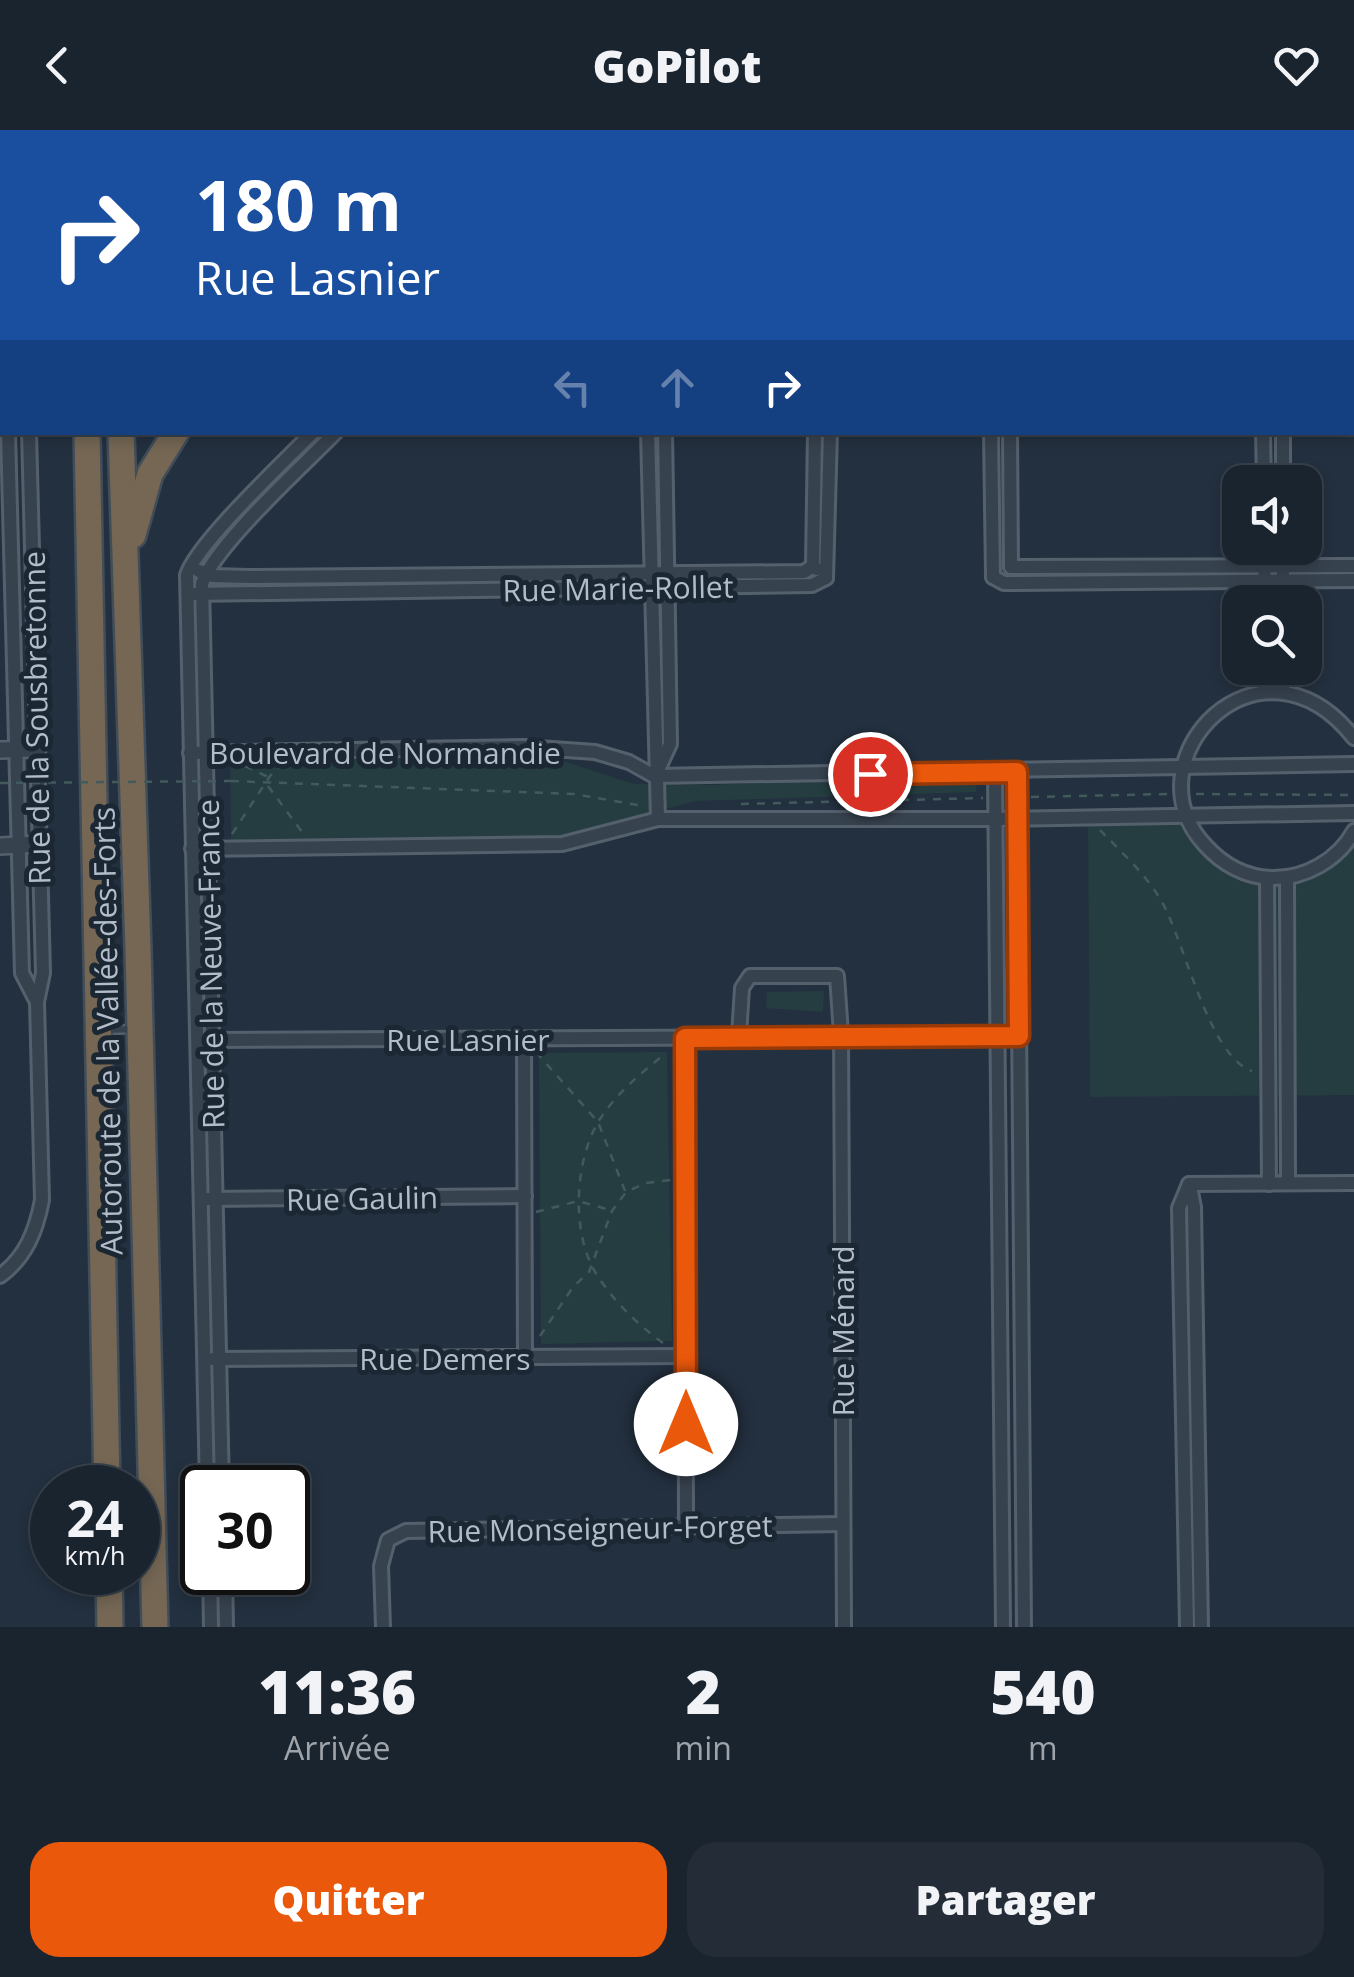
<!DOCTYPE html>
<html lang="fr">
<meta charset="utf-8">
<style>
:root{--surface:#1a242f;--page:#232c37;--text:#f1f3f6;--muted:#9fa4aa;--line:#38414b;--accent:#ea580c}
body{margin:0;font-family:"Open Sans",sans-serif;background:var(--page);color:var(--text);height:100vh;display:flex;flex-direction:column;font-size:38px;white-space:nowrap}
*{box-sizing:border-box;margin:0}
p{font-size:32px;color:var(--muted)}
.icon{flex:none;width:55px;height:55px;fill:none;stroke:currentColor;stroke-width:2;stroke-linecap:round;stroke-linejoin:round}
.map{position:relative;height:1497px;overflow:hidden}
.details{display:flex;flex-direction:column;background:var(--surface);flex:1}
.details>*{flex:none}
.guide{position:absolute;left:0px;top:0px;width:1355px;height:305px;box-shadow:0 5px 15px #0003,0 0 0 2px var(--line);background:#1a4fa0;color:#fff;overflow:hidden}
.fabs{position:absolute;left:1222px;top:335px;display:grid;gap:20px}
.fabs a{display:grid;place-items:center;width:100px;height:100px;border-radius:20px;background:var(--surface);box-shadow:0 5px 15px #0003,0 0 0 2px var(--line);font-size:50px}
.speed{position:absolute;left:30px;top:1335px;display:flex;gap:20px;font-size:50px;font-weight:700;text-align:center}
.speed>*{display:grid;place-content:center;width:130px;height:130px;border-radius:50%;background:var(--surface);box-shadow:0 5px 15px #0003,0 0 0 2px var(--line);line-height:1}
.speed small{font-size:25px;font-weight:400}
.speed .limit{border:5px solid #111;border-radius:15px;background:#fff;color:#111}
.pin{position:absolute;display:grid;place-items:center;width:85px;height:85px;color:#fff;margin:-42px;border:5px solid #fff;border-radius:50%;box-shadow:0 2px 10px #0007}
.me{position:absolute;width:110px;margin:-55px;rotate:0deg;stroke-linejoin:round;filter:drop-shadow(0 0 8px #0008)}
.turn{display:flex;align-items:center;gap:35px;height:210px;padding:0 30px;font-size:45px}
.turn .icon{width:130px;height:130px;stroke-width:2.5}
.turn b{display:block;font-size:70px;line-height:85px}
.lanes{display:flex;align-items:center;height:95px;padding:0 30px;background:#0003;justify-content:center;gap:50px;direction:ltr}
.lanes .off{opacity:.35}
.eta{display:flex;justify-content:space-evenly;align-items:center;height:170px;text-align:center}
.eta b{font-size:60px;font-weight:800;line-height:70px}
.button{display:flex;gap:20px;margin-top:auto;padding:20px 30px}
.button a{flex:1;height:115px;border-radius:30px;background:var(--accent);color:#fff;font-size:40px;font-weight:800;line-height:115px;text-align:center}
.button a+a{background:var(--page);color:var(--text)}
header{display:flex;justify-content:space-between;align-items:center;height:130px;padding:0 30px;background:var(--surface);font-size:45px;font-weight:800}
.map>svg:first-child{display:block}
.green{fill:#253d40}
.lines{fill:none;stroke-linecap:round;stroke-linejoin:round}
.service-casing{stroke:#55606d;stroke-width:11}
.minor-casing{stroke:#55606d;stroke-width:18}
.tertiary-casing{stroke:#55606d;stroke-width:20}
.motorway-casing{stroke:#424d5a;stroke-width:30}
.path{stroke:#435a5d;stroke-width:2.5;stroke-dasharray:8 8;stroke-linecap:butt}
.service{stroke:#37424f;stroke-width:6}
.minor{stroke:#37424f;stroke-width:12}
.tertiary{stroke:#37424f;stroke-width:15}
.motorway{stroke:#756754;stroke-width:25}
.path-bridge{stroke:#435a5d;stroke-width:2.5;stroke-dasharray:8 8;stroke-linecap:butt}
.route-casing{stroke:#983908;stroke-width:25}
.route{stroke:#ea580c;stroke-width:18}
.labels{text-anchor:middle;dominant-baseline:central;stroke-width:10;stroke-linejoin:round;paint-order:stroke}
.street-label{font-size:30px;fill:#b3bdca;stroke:#1c2734}
</style>
<header><svg class="icon" aria-label="back" viewBox="0 0 24 24"><path d="M15 5l-7 7 7 7"/></svg>GoPilot<svg class="icon" aria-label="heart" viewBox="0 0 24 24"><path d="M12 20l-8-8c-3-5 5-10 8-4 3-6 11-1 8 4z"/></svg></header>
<div class="map">
<svg width="1354" height="1497" viewBox="0 0 1354 1497">
<rect width="100%" height="100%" fill="#23303f"/>
<g class="green">
<path d="M548,626l86,28 77,1 267,-12 -2,19 -280,9 -137,35 -328,4 -1,-81z"/>
<path d="M1184,684l21,39 69,30 39,-12 41,-40v264l-264,2 -2,-281z"/>
<path d="M824,861l-1,21 -57,-4 1,-16z"/>
<path d="M667,922l5,289 -131,3 -2,-291z"/>
</g>
<g class="lines">
<g class="service-casing">
<path id="service" d="M106,900l28,-1"/>
</g>
<g class="minor-casing">
<g id="minor">
<path d="M478,0v2"/>
<path d="M494,0v2"/>
<path d="M643,0v2"/>
<path d="M659,0v2"/>
<path d="M987,0v2"/>
<path d="M1007,0v2"/>
<path d="M1173,0v2"/>
<path d="M1189,0v2"/>
<path d="M1349,0v2"/>
<path d="M1352,108h2"/>
<path d="M0,252l2,1"/>
<path d="M1352,257l2,-1"/>
<path d="M0,270l2,-5"/>
<path d="M8,302l14,541 15,29"/>
<path d="M648,302l10,387"/>
<path d="M815,302l-2,134 4,3"/>
<path d="M991,302l2,145"/>
<path d="M1010,302l1,135"/>
<path d="M1263,302l1,50"/>
<path d="M1283,302v50"/>
<path d="M1264,418l1,54"/>
<path d="M1283,418v54"/>
<path d="M1011,437l343,-1"/>
<path d="M199,441l14,5 36,1 555,-5 9,-6"/>
<path d="M993,447l11,6 350,-3"/>
<path d="M826,448l4,-146"/>
<path d="M195,464l617,-9 14,-7"/>
<path d="M1265,538v24"/>
<path d="M1283,538v24"/>
<path d="M1354,608c-94,-119 -228,22 -149,107 17,19 40,32 66,33 34,1 67,-18 83,-47"/>
<path d="M190,623l334,-6 71,5 34,10 25,14 700,-12"/>
<path d="M1017,642l7,855"/>
<path d="M995,643l8,854"/>
<path d="M656,644l14,-30 -5,-312"/>
<path d="M192,719l370,-5 96,-25h337l359,-6"/>
<path d="M1287,747l1,306"/>
<path d="M1267,748l2,306"/>
<path d="M739,906l3,-48 8,-12h87l4,58 3,593"/>
<path d="M685,908l1,489"/>
<path d="M207,910l812,-4"/>
<path d="M524,910l1,318"/>
<path d="M1189,1054l165,-1"/>
<path d="M1190,1057l4,20 7,420"/>
<path d="M207,1069l318,-3"/>
<path d="M0,1146c26,-19 36,-45 42,-76l-5,-198 6,-29 -14,-541"/>
<path d="M213,1229l472,-3"/>
<path d="M207,1358l-20,-913c10,-32 98,-114 126,-143"/>
<path d="M222,1358l-20,-904c11,-37 103,-120 134,-152"/>
<path d="M210,1442l1,55"/>
<path d="M225,1442l1,55"/>
<path d="M383,1497l-2,-61 7,-26 18,-9 437,-7"/>
<path d="M1187,1497l-8,-419 10,-24"/>
</g>
</g>
<g class="tertiary-casing">
<g id="tertiary">
<path d="M0,620l38,-1"/>
<path d="M0,716l39,-2"/>
</g>
</g>
<g class="motorway-casing">
<g id="motorway">
<path d="M83,0v2"/>
<path d="M110,0v2"/>
<path d="M138,0v2"/>
<path d="M410,0v2"/>
<path d="M0,19l2,3"/>
<path d="M87,302l20,1056"/>
<path d="M121,302l17,517 17,678"/>
<path d="M133,405l17,-61 26,-42"/>
<path d="M109,1442l1,55"/>
</g>
</g>
<g class="path">
<path d="M245,636l21,10 1,3"/>
<path d="M231,651l343,13 69,12"/>
<path d="M268,656l34,46"/>
<path d="M1196,664l158,1"/>
<path d="M1031,667l137,-3"/>
<path d="M741,674l242,-6"/>
<path d="M1100,700c21,22 46,44 62,72 23,41 47,155 90,169"/>
<path d="M232,704l38,-58 13,-12"/>
<path d="M536,922l62,70 27,69"/>
<path d="M536,1082l42,-11 32,9"/>
<path d="M540,1206l33,-49 16,-15 23,-61 14,-19 20,-9 25,-3"/>
<path d="M663,1213c-27,-20 -52,-44 -69,-73 -23,-41 -19,-112 6,-151 17,-26 41,-46 66,-66"/>
</g>
<use href="#service" class="service"/>
<use href="#minor" class="minor"/>
<use href="#tertiary" class="tertiary"/>
<use href="#motorway" class="motorway"/>
<path class="path-bridge" d="M0,653l231,-2"/>
</g>
<g class="lines">
<g class="route-casing">
<path id="route" d="M686,1294l-1,-386 334,-2 -2,-264 -147,2"/>
</g>
<use href="#route" class="route"/>
</g>
<g class="labels">
<g class="street-label">
<text transform="translate(618 458) rotate(-1)">Rue Marie-Rollet</text>
<text transform="translate(36 588) rotate(-91)">Rue de la Sousbretonne</text>
<text x="385" y="622">Boulevard de Normandie</text>
<text transform="translate(210 834) rotate(-91)">Rue de la Neuve-France</text>
<text transform="translate(107 901) rotate(-91)">Autoroute de la Vallée-des-Forts</text>
<text x="468" y="909">Rue Lasnier</text>
<text transform="translate(362 1068) rotate(-1)">Rue Gaulin</text>
<text transform="translate(842 1201) rotate(-90)">Rue Ménard</text>
<text x="445" y="1228">Rue Demers</text>
<text transform="translate(600 1398) rotate(-1)">Rue Monseigneur-Forget</text>
</g>
</g>
</svg>
<div class="fabs">
<a><svg class="icon" aria-label="sound" viewBox="0 0 24 24"><path d="M4 9h4l5-4v14l-5-4H4zM17 9q2 3 0 6"/></svg></a>
<a><svg class="icon" aria-label="search" viewBox="0 0 24 24"><circle cx="10" cy="10" r="6"/><path d="M15 15l6 6"/></svg></a>
</div>
<div class="speed"><div>24<small>km/h</small></div><div class="limit">30</div></div>
<div class="pin" style="left:870px;top:644px;background:#d93025"><svg class="icon" aria-label="arrive" viewBox="0 0 24 24"><path d="M6 21V4h12l-3 4 3 4H6"/></svg></div>
<svg class="me" style="left:686px;top:1294px" viewBox="-20 -20 40 40"><circle r="19" fill="#fff"/><path d="M0-13L10 11 0 6-10 11z" fill="#ea580c"/></svg>
<div class="guide">
<div class="turn"><svg class="icon" aria-label="right" viewBox="0 0 24 24"><path d="M7 20v-9h11M14 6l5 5-5 5"/></svg><div><b>180 m</b>Rue Lasnier</div></div>
<div class="lanes"><svg class="icon off" aria-label="left" viewBox="0 0 24 24"><path d="M17 20v-9H6M10 6l-5 5 5 5"/></svg><svg class="icon off" aria-label="ahead" viewBox="0 0 24 24"><path d="M12 20V5M6 11l6-6 6 6"/></svg><svg class="icon" aria-label="right" viewBox="0 0 24 24"><path d="M7 20v-9h11M14 6l5 5-5 5"/></svg></div>
</div>
</div>
<section class="details">
<div class="eta">
<div><b>11:36</b><p>Arrivée</p></div>
<div><b>2</b><p>min</p></div>
<div><b>540</b><p>m</p></div>
</div>
<div class="button"><a>Quitter</a><a>Partager</a></div>
</section>
